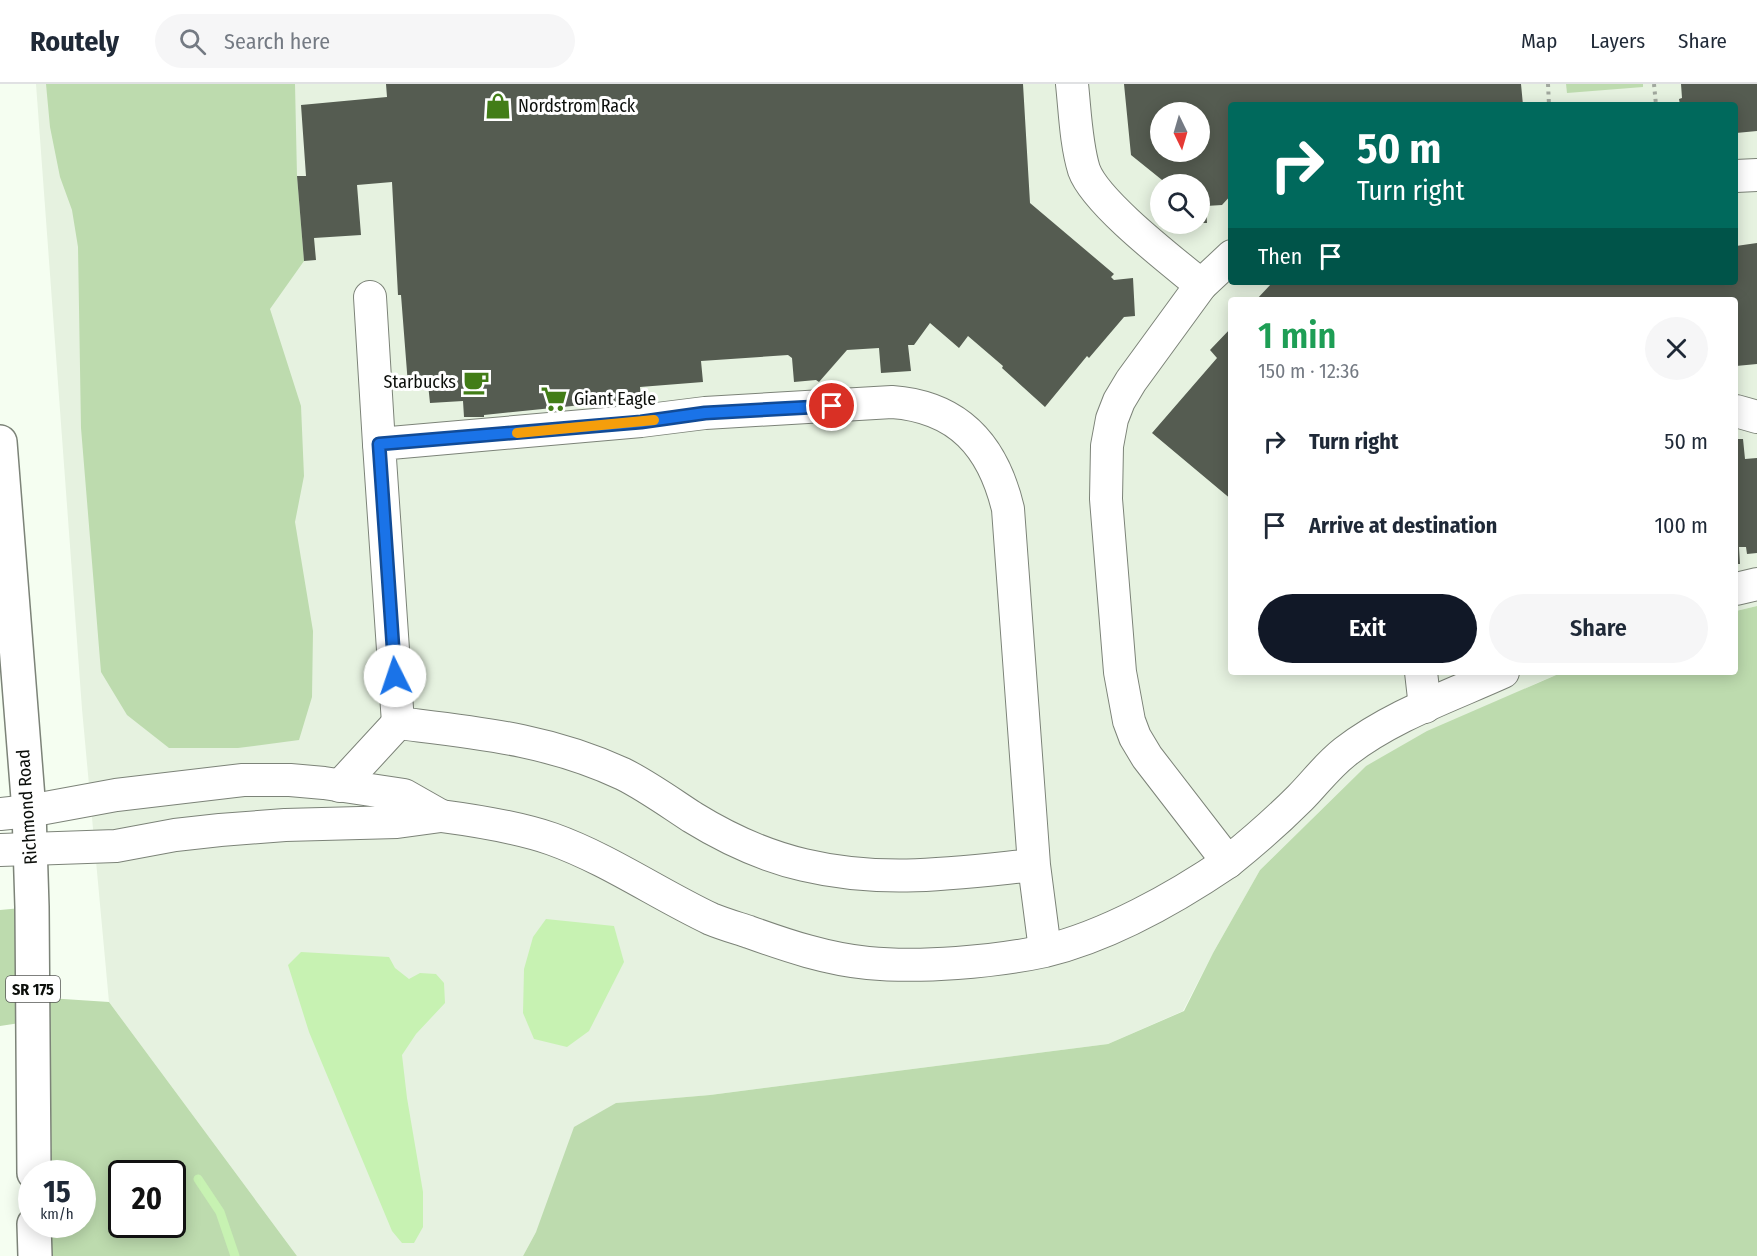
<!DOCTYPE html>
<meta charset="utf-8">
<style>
:root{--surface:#fff;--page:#f6f6f7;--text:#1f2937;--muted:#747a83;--line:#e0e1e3;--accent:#111827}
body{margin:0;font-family:"Fira Sans Condensed",sans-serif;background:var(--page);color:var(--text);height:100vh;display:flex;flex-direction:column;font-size:22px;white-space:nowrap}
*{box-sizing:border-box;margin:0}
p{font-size:20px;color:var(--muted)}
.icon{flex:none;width:33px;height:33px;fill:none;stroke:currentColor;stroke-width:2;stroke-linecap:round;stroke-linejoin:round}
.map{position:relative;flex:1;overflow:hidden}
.panel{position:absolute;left:1228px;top:213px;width:510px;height:378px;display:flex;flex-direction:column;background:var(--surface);border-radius:6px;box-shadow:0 3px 15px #0003}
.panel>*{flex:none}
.top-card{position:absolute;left:1228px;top:18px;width:510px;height:183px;border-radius:6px;box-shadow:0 3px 15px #0003;background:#00695c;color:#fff;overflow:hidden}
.needle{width:39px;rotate:175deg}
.buttons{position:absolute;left:1150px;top:18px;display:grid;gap:12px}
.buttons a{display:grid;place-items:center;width:60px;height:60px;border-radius:50%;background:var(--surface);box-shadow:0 3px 15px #0003;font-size:30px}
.speed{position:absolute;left:18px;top:1076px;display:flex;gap:12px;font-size:30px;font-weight:700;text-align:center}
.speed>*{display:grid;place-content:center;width:78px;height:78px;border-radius:50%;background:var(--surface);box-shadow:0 3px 15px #0003;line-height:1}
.speed small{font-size:15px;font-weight:400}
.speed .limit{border:3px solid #111;border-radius:9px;background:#fff;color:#111}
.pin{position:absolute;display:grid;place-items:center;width:51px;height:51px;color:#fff;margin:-26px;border:3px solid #fff;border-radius:50%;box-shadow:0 2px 6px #0007}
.me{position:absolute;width:66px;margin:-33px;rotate:356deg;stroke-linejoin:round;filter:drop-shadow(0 0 4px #0008)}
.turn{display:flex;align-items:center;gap:21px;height:126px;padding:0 30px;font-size:27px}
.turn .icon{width:78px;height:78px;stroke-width:2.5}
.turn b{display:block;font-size:42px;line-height:51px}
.then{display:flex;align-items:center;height:57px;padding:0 30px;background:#0003;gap:12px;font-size:22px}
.round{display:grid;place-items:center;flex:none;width:63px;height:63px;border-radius:32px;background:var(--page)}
.head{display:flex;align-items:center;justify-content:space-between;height:102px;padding:0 30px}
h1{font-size:36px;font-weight:600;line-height:45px;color:#1e9e55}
.action{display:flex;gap:12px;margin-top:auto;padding:12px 30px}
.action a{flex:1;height:69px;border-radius:36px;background:var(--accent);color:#fff;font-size:24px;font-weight:600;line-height:69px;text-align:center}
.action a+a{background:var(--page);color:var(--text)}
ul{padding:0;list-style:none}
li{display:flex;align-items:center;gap:18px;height:84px;padding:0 30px}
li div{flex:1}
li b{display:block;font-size:22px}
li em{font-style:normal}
header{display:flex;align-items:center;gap:36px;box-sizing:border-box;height:84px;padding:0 30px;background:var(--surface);border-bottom:2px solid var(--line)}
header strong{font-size:28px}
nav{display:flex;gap:33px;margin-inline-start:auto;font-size:21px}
.search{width:420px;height:54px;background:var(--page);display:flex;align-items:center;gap:15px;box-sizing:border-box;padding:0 21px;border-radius:33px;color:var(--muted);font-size:22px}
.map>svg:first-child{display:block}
.built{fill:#e6f2e0;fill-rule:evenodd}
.green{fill:#bddbae;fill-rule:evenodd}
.water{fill:#c7f2b2}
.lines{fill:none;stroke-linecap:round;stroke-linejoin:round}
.stream{stroke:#c7f2b2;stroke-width:9}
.building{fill:#555c51;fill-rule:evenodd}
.minor-casing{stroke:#7c8378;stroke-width:34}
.major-casing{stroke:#7c8378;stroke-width:36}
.path{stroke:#a1a89e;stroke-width:4;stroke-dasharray:3 4.5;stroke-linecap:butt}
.minor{stroke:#fff;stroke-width:32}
.major{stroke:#fff;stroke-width:33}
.route-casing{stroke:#114b97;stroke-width:15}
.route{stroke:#1a73e8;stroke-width:10}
.slow{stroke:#f59e0b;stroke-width:10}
.labels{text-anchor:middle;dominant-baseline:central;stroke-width:6;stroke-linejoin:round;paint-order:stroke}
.shield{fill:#fff;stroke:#555754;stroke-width:1.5}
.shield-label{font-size:16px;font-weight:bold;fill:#0c0f0b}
.poi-label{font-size:18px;fill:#0c0f0b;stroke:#fff;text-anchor:start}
.street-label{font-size:18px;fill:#0c0f0b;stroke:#fff}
</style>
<header>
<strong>Routely</strong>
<div class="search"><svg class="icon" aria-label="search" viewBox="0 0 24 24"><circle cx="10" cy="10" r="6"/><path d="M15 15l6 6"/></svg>Search here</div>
<nav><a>Map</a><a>Layers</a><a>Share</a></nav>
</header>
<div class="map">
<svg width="1757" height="1172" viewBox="0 0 1757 1172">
<rect width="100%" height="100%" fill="#f5fef1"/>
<path class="built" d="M36,0h1721v522l-21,5v-311h-504v372h331l-26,11 -171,83 -106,104 -47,83 -30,58 -75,33 -398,51 -93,8 -81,129 -13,24h-226l-188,-254 -27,-293zM1232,21h504v177h-504zM1161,28h39v40h-39zM1161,100h39v40h-39z"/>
<g class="green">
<path d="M46,0h249l2,92 7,85 -34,48 31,97 3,70 -9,46 18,109 -1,66 -13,43 -61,8h-69l-42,-33 -26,-43 -20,-244 -3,-181 -6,-37 -12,-33 -10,-50z"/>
<path d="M1566,0h77v3l-76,6z"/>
<path d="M1757,522v650h-1234l13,-24 38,-105 42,-24 94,-8 398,-51 76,-33 29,-58 47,-83 106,-104 61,-35 136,-59h173v-61z"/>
<path d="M32,823l1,90 76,5 188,254h-262l-1,-32h48v-51h-48l-1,-152 -33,5v-116zM122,1089h50v51h-50z"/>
</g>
<g class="water">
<path d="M546,835l68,7 10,36 -35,69 -22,16 -33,-8 -11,-26 1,-44 9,-32z"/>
<path d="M301,868l88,5 6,11 14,11 11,-6 16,1 8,9 1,20 -29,31 -14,21 5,43 16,94v35l-9,16h-12l-10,-12 -83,-199 -21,-67z"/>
</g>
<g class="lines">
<path class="stream" d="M198,1095l22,33 15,44"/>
</g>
<g class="building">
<path d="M386,0h637l7,119 84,71 -3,3 3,3 19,-2 2,38 -11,1 -35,41 -2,-2 -42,51 -43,-39 1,-2 -35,-30 -9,12 -29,-25 -16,22h-6l3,26 -30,2 -2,-25 -32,2 -28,32 -3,-2 -22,2 -2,-24 -4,-3 -87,6 2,21 -63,5 1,12 -157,16v2h-20l-1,-16 -33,2 -2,-19 -20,1 -7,-90h-3l-6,-113 -35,3 4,50 -47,3 2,22 -12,1 -7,-85h9l-5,-71 86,-8z"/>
<path d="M1124,0h397l2,21h-291v89l-10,11 -16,1 1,17h-7v-39h-33l-36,-29zM1161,28h39v40h-39z"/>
<path d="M1681,0h76v47l-21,2v-28h-56l-1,-6 3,-1z"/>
<path d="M1757,159v121l-21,2v-66h-480l17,-18h463v-36z"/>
<path d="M1232,243v173l-80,-67 65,-75 -7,-8z"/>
<path d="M1736,355h7l2,20 12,-1v95l-10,1 -1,-7h-7l1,17h-4z"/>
</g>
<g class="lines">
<g class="minor-casing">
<g id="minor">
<path d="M1072,0c3,28 4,60 12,86 12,33 88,91 117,115l31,-29"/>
<path d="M1736,92l21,-1"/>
<path d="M1201,201l-70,96 -12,20 -7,18 -5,27 -1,53 14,173 9,49 6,16 12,20 81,105c25,-20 49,-41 72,-64 15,-15 27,-32 45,-46 46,-36 105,-56 158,-80"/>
<path d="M370,213l9,147"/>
<path d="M1736,327l21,6"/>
<path d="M1736,505l21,-5"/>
<path d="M1421,588l4,35"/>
<path d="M340,702l58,-63"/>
<path d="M0,730l29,-3 87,-16 127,-15h47l34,3 80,12 37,21 -44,6 -112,3 -65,5 -45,5 -59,11 -116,4"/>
<path d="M441,732c38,5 76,11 111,23 56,20 106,55 159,80 12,5 26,9 38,13 39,14 78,27 119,31 52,5 126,-1 177,-12 62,-15 130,-53 183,-89"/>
<path d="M1034,781c-79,8 -150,19 -230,0 -39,-9 -78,-27 -112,-48 -23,-15 -45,-31 -69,-43 -75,-35 -145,-41 -225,-51l-19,-279 262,-23 64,-8 187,-11c67,5 101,44 116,107l26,356 11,85"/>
</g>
</g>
<g class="major-casing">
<g id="major">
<path d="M0,358l29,369 3,96 2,266"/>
<path d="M34,1140l1,32"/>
</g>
</g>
<g class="path">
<path d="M1548,0l1,21"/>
<path d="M1654,0l2,21"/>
</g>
<use href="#minor" class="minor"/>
<use href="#major" class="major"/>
</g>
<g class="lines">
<g class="route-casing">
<path id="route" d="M395,592l-16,-232 262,-22 64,-9 127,-7"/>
</g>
<use href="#route" class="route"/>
<path class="slow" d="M517,349l137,-13"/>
</g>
<defs>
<g id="shop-bare" transform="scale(2.07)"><path d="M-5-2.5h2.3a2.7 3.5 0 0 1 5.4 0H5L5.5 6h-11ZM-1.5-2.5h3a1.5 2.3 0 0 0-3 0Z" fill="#427d17" stroke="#fff" stroke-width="2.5" paint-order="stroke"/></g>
<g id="cafe-bare" transform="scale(2.07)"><path d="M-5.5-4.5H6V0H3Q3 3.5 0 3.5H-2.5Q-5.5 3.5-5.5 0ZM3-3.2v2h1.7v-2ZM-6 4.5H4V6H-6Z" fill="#427d17" stroke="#fff" stroke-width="2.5" paint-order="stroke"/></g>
<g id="supermarket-bare" transform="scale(2.07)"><path d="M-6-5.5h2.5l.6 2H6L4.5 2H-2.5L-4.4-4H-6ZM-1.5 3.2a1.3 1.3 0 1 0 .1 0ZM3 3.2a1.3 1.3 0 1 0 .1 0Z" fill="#427d17" stroke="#fff" stroke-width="2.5" paint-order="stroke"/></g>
</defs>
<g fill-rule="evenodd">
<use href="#shop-bare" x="498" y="22"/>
<use href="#cafe-bare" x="476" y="298"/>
<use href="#supermarket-bare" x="554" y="315"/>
</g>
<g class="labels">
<rect class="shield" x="6" y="892" width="54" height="26" rx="4.5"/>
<g class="shield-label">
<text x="33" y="905">SR 175</text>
</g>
<g class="poi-label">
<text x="518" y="22">Nordstrom Rack</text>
<text x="456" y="298" text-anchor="end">Starbucks</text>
<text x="574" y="315">Giant Eagle</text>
</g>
<g class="street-label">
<text transform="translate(27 723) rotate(-94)">Richmond Road</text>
</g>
</g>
</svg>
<div class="buttons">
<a><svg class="needle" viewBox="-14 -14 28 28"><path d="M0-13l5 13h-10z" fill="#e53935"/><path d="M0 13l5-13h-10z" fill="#747a83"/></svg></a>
<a><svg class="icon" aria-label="search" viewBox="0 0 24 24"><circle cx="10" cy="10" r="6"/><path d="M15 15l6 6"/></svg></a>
</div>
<div class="speed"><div>15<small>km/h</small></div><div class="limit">20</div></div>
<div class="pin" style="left:832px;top:322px;background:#d93025"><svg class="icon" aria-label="arrive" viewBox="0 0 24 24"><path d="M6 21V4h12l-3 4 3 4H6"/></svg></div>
<svg class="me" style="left:395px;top:592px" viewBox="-20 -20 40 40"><circle r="19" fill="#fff"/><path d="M0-13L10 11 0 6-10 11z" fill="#1a73e8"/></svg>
<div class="top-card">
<div class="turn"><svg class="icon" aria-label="right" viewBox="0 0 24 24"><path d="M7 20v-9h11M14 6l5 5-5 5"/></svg><div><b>50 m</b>Turn right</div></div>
<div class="then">Then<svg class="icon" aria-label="arrive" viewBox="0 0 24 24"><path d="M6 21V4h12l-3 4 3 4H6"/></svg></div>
</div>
<section class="panel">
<div class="head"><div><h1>1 min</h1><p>150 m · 12:36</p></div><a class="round"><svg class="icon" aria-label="close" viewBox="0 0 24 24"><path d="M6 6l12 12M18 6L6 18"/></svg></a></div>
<ul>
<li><svg class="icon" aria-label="right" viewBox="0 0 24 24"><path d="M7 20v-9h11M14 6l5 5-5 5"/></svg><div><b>Turn right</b></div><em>50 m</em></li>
<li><svg class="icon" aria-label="arrive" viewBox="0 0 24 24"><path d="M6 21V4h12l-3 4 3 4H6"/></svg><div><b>Arrive at destination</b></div><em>100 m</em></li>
</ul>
<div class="action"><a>Exit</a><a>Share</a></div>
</section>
</div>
